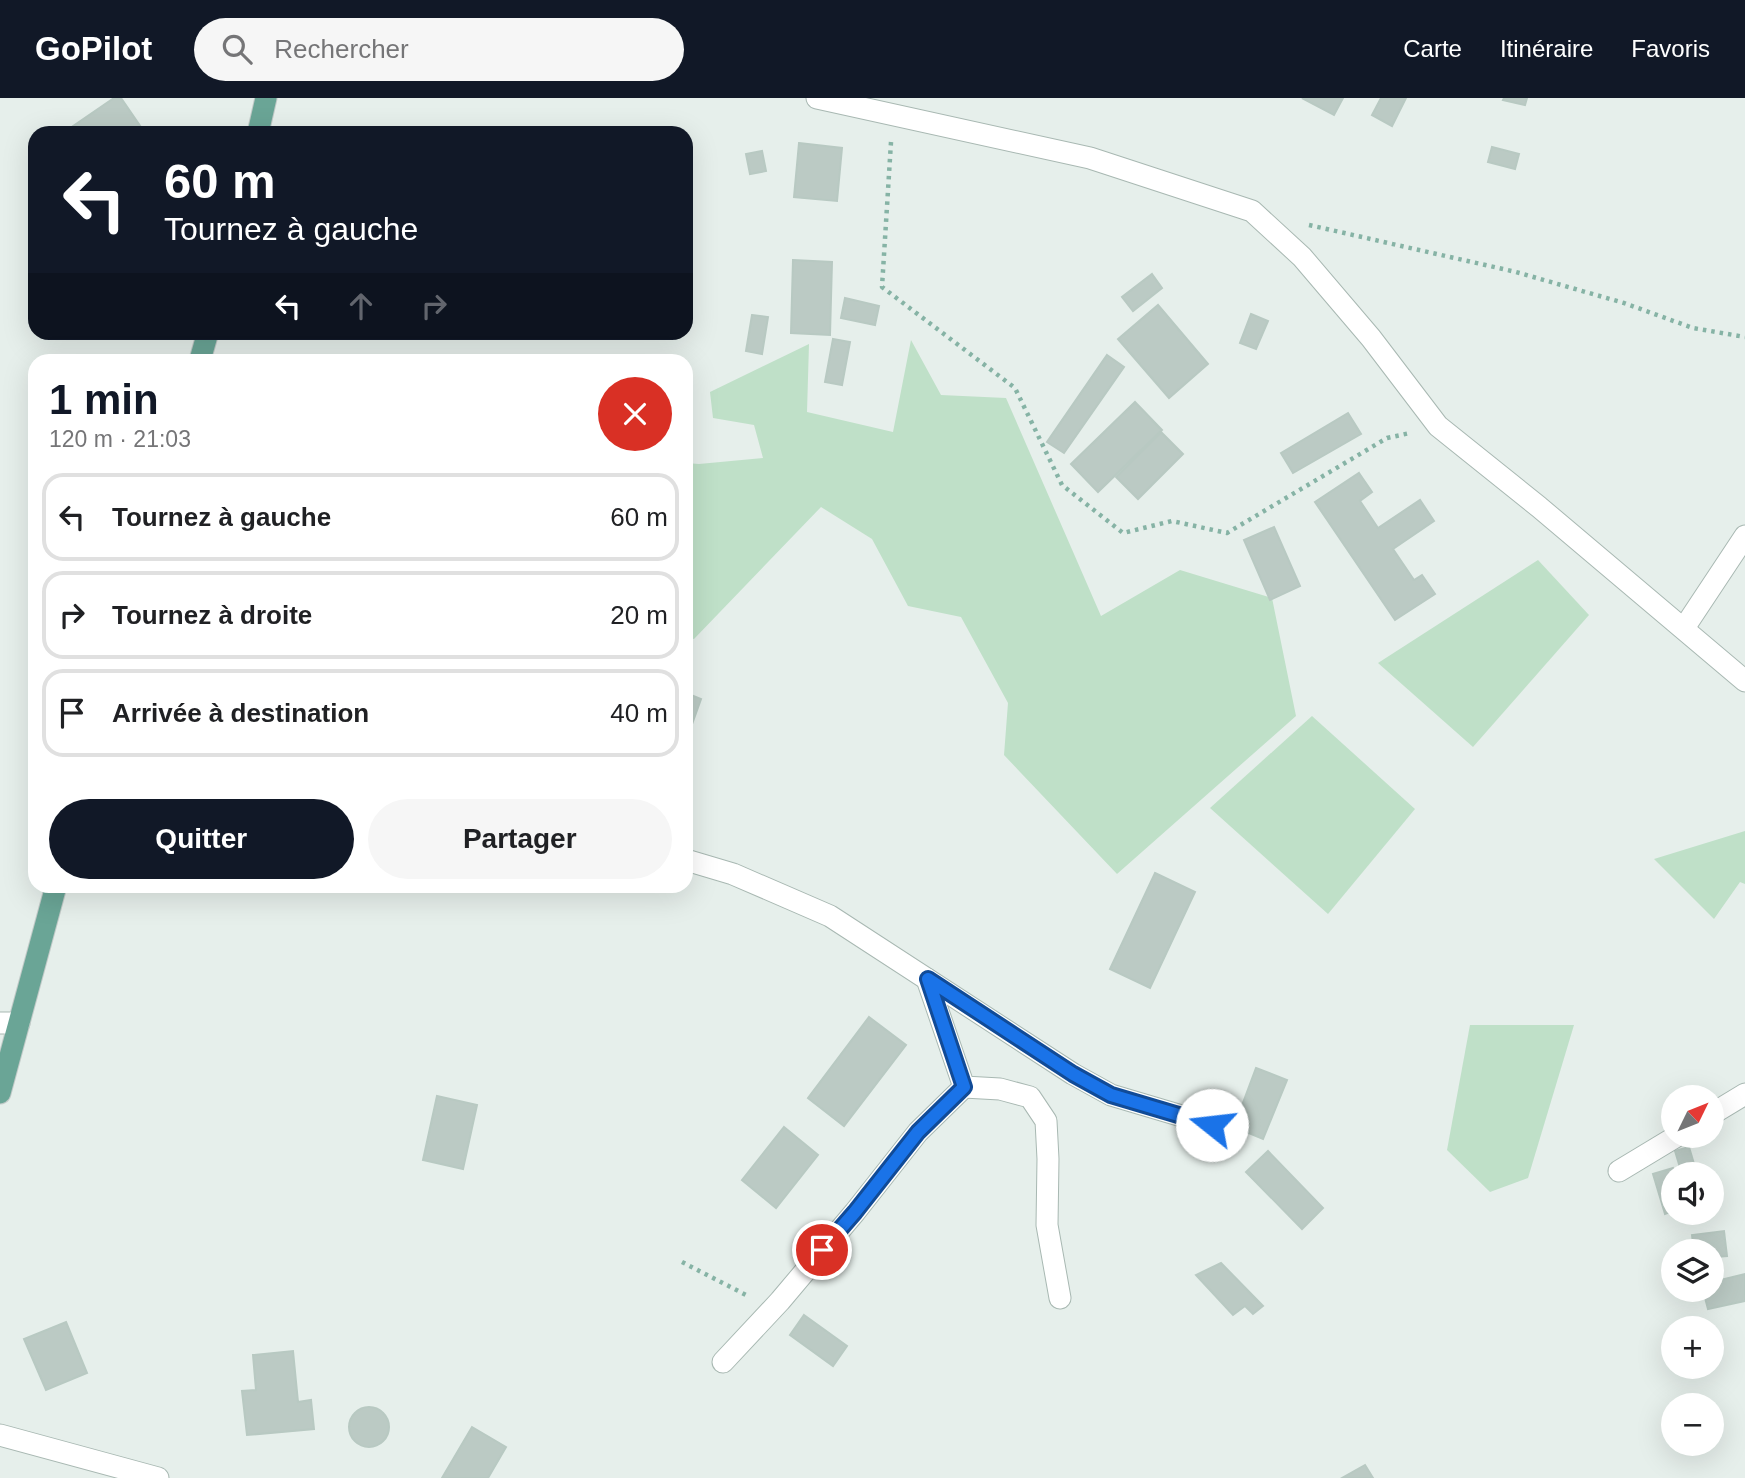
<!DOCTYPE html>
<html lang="fr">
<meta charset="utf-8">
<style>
:root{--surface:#fff;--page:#f6f6f6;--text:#202124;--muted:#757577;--line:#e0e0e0;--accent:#111827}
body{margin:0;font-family:Arial,sans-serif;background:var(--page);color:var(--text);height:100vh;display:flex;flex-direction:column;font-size:26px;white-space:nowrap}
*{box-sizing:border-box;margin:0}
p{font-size:23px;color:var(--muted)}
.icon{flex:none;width:38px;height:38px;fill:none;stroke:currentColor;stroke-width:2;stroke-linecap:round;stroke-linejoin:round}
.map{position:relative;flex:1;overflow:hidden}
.drawer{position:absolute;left:28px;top:256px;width:665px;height:539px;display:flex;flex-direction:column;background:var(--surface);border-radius:21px;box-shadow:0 7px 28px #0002}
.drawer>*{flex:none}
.guide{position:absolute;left:28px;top:28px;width:665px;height:214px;border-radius:21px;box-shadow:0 7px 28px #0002;background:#111827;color:#fff;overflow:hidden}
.needle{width:46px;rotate:47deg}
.fabs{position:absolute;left:1661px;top:987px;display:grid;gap:14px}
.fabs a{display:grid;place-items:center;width:63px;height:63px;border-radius:50%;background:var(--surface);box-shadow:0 7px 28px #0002;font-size:35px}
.pin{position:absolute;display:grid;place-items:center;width:60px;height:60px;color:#fff;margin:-30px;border:4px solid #fff;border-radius:50%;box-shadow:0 2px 7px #0007}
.me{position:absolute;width:77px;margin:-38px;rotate:286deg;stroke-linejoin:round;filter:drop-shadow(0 0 5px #0008)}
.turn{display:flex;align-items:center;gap:24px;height:147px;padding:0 21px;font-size:32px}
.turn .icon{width:91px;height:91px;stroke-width:2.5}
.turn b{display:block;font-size:49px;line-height:60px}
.lanes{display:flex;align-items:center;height:66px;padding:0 21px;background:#0003;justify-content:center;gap:35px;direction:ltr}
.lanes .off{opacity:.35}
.round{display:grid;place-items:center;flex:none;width:74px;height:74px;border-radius:37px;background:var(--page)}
.summary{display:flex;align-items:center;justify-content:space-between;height:119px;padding:0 21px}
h1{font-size:42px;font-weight:600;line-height:52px;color:var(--accent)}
.action{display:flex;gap:14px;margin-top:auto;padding:14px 21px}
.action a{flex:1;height:80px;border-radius:42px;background:var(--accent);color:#fff;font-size:28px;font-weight:600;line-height:80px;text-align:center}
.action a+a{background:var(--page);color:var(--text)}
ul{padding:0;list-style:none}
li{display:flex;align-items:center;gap:21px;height:88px;margin:0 14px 10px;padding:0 7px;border:4px solid var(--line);border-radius:21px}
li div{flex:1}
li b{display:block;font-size:26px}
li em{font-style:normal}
header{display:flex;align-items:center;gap:42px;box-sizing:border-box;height:98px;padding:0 35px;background:var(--accent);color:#fff}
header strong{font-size:33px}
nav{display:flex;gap:38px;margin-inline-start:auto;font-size:24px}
.search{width:490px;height:63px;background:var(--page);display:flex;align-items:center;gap:18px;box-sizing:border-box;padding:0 24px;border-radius:38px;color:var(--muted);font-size:26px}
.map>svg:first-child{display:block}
.green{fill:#bfe0c8}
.building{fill:#bbcac4;stroke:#b8c9c2;stroke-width:2}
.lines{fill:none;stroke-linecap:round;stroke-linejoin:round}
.minor-casing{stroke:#a8b8b2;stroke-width:23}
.major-casing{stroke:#c2cac8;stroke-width:23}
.path{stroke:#86b3a5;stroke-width:4.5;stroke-dasharray:3.5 5;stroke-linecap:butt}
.minor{stroke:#fff;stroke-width:21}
.major{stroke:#6aa596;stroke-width:21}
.route-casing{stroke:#114b97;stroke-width:18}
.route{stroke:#1a73e8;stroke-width:12}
</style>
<header>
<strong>GoPilot</strong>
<div class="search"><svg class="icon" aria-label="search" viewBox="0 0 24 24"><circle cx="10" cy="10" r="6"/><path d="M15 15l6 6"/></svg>Rechercher</div>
<nav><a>Carte</a><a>Itinéraire</a><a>Favoris</a></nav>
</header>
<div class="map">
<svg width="1745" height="1380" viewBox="0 0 1745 1380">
<rect width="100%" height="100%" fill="#e6efeb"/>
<g class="green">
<path d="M911,242l30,55 65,3 95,218 79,-46 92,28 24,118 -179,158 -113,-119 4,-52 -47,-86 -53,-11 -36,-67 -51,-32 -127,132 -8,-2v-174l13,1 64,-6 -9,-33 -41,-7 -3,-26 99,-48 -2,68 86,20z"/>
<path d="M1538,462l51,55 -116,132 -95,-84z"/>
<path d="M1312,618l103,93 -87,105 -118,-106z"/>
<path d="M1745,733v53l-5,-2 -26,37 -60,-60z"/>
<path d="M1470,927h104l-46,153 -38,14 -43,-42z"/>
</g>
<g class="building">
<path d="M114,0h7l24,35h-82z"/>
<path d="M1302,0h41l-9,17z"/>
<path d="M1381,0h25l-14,28 -20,-11z"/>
<path d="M1504,0h23l-2,7 -22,-5z"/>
<path d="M799,45l43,5 -5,53 -43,-4z"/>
<path d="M1492,49l27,7 -4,15 -27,-7z"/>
<path d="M762,53l4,20 -16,3 -4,-20z"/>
<path d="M793,162l39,2 -2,73 -39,-2z"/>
<path d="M1152,176l10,14 -29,23 -11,-14z"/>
<path d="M845,200l34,8 -4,19 -34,-7z"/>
<path d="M1158,207l50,59 -39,34 -51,-59z"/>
<path d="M1251,216l17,7 -12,28 -16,-6z"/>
<path d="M752,217l16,2 -6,37 -16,-3z"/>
<path d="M833,241l17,3 -8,43 -17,-3z"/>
<path d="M1107,257l17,12 -60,86 -17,-11z"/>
<path d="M1135,304l27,28 -64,62 -27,-28z"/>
<path d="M1348,315l13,21 -68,39 -12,-20z"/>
<path d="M1161,334l22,22 -45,45 -22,-22z"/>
<path d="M1359,375l13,19 -12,9 18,27 42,-28 14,21 -41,28 21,31 8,-5 13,19 -40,26 -80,-118z"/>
<path d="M1274,429l26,59 -30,14 -26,-60z"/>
<path d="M686,595l15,6 -15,42z"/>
<path d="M1155,775l40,19 -45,96 -40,-19z"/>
<path d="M869,919l37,28 -62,81 -36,-28z"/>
<path d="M1256,970l31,12 -24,59 -29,-12z"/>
<path d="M437,998l40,9 -14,64 -40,-9z"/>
<path d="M784,1029l34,28 -42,53 -34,-28z"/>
<path d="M1689,1049l8,27h-15l-7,-23z"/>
<path d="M1268,1053l55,57 -21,21 -56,-57z"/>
<path d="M1673,1070l2,6h-2v37l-8,3 -12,-40z"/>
<path d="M1724,1133l3,25 -12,1 3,17 -6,1v-24h-18l-2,-16z"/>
<path d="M1221,1165l42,43 -10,8 -8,-8 -12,9 -37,-40z"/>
<path d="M1745,1176v27l-37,8 -5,-19h9v-8z"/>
<path d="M804,1217l43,31 -14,20 -43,-31z"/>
<path d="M66,1224l21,51 -41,17 -22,-51z"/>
<path d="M293,1253l5,51 13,-2 3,29 -67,6 -5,-44 14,-1 -3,-35z"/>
<circle cx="369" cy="1329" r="20"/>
<path d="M472,1329l34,20 -18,31h-46z"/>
<path d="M1365,1367l8,13h-31z"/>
</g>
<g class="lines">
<g class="minor-casing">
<g id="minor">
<path d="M817,0l273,60 162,53 50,46 69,81 67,88 101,81 206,174"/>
<path d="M1684,530l61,-92"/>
<path d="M686,762l47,14 97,42 243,158 38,21 101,30"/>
<path d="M927,881l37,108 36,2 30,8 16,24 2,38 -1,66 13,73"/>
<path d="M0,925h19"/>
<path d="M1712,1016l33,-20"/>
<path d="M1619,1073l58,-35"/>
<path d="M723,1264l57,-61 75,-89 63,-80 46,-45"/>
<path d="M0,1337l158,43"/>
</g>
</g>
<g class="major-casing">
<g id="major">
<path d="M258,35l8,-35"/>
<path d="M200,262l8,-28"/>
<path d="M0,995l56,-207"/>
</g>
</g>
<g class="path">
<path d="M891,44l-9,145 133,101 47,97 61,48 49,-12 55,12 160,-95 23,-5"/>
<path d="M1309,127l207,47 108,31 69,25 52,9"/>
<path d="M682,1164l66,34"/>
</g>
<use href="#minor" class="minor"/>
<use href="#major" class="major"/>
</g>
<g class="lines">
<g class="route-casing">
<path id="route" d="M822,1152l33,-38 63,-80 46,-45 -36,-108 145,95 38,21 101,30"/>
</g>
<use href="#route" class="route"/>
</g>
</svg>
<div class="fabs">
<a><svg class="needle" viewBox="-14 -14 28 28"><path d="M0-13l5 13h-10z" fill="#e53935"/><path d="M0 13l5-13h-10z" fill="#757577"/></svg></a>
<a><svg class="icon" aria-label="sound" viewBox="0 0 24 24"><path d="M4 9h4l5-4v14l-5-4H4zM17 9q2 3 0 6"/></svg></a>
<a><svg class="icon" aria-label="layers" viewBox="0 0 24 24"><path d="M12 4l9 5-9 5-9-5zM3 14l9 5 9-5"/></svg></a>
<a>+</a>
<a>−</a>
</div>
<div class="pin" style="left:822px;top:1152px;background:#d93025"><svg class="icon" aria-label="arrive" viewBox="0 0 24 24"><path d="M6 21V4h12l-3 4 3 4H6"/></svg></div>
<svg class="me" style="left:1212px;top:1027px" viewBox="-20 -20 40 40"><circle r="19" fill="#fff"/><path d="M0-13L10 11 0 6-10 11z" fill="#1a73e8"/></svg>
<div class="guide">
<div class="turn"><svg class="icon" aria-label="left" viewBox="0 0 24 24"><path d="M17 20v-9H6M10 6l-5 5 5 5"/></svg><div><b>60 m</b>Tournez à gauche</div></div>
<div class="lanes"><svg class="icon" aria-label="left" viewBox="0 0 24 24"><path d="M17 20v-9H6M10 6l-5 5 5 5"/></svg><svg class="icon off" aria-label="ahead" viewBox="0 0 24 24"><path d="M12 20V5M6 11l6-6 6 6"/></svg><svg class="icon off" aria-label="right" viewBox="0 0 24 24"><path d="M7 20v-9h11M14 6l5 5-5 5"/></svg></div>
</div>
<section class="drawer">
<div class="summary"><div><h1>1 min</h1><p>120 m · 21:03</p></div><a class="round" style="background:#d93025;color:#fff"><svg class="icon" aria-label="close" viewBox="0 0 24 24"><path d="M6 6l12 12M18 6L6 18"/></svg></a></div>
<ul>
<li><svg class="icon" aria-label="left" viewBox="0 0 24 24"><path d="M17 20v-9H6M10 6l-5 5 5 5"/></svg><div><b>Tournez à gauche</b></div><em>60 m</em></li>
<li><svg class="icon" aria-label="right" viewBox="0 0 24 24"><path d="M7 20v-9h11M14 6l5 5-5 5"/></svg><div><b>Tournez à droite</b></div><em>20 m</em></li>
<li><svg class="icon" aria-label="arrive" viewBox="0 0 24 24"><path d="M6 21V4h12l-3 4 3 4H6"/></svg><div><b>Arrivée à destination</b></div><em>40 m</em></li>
</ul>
<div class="action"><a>Quitter</a><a>Partager</a></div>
</section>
</div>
